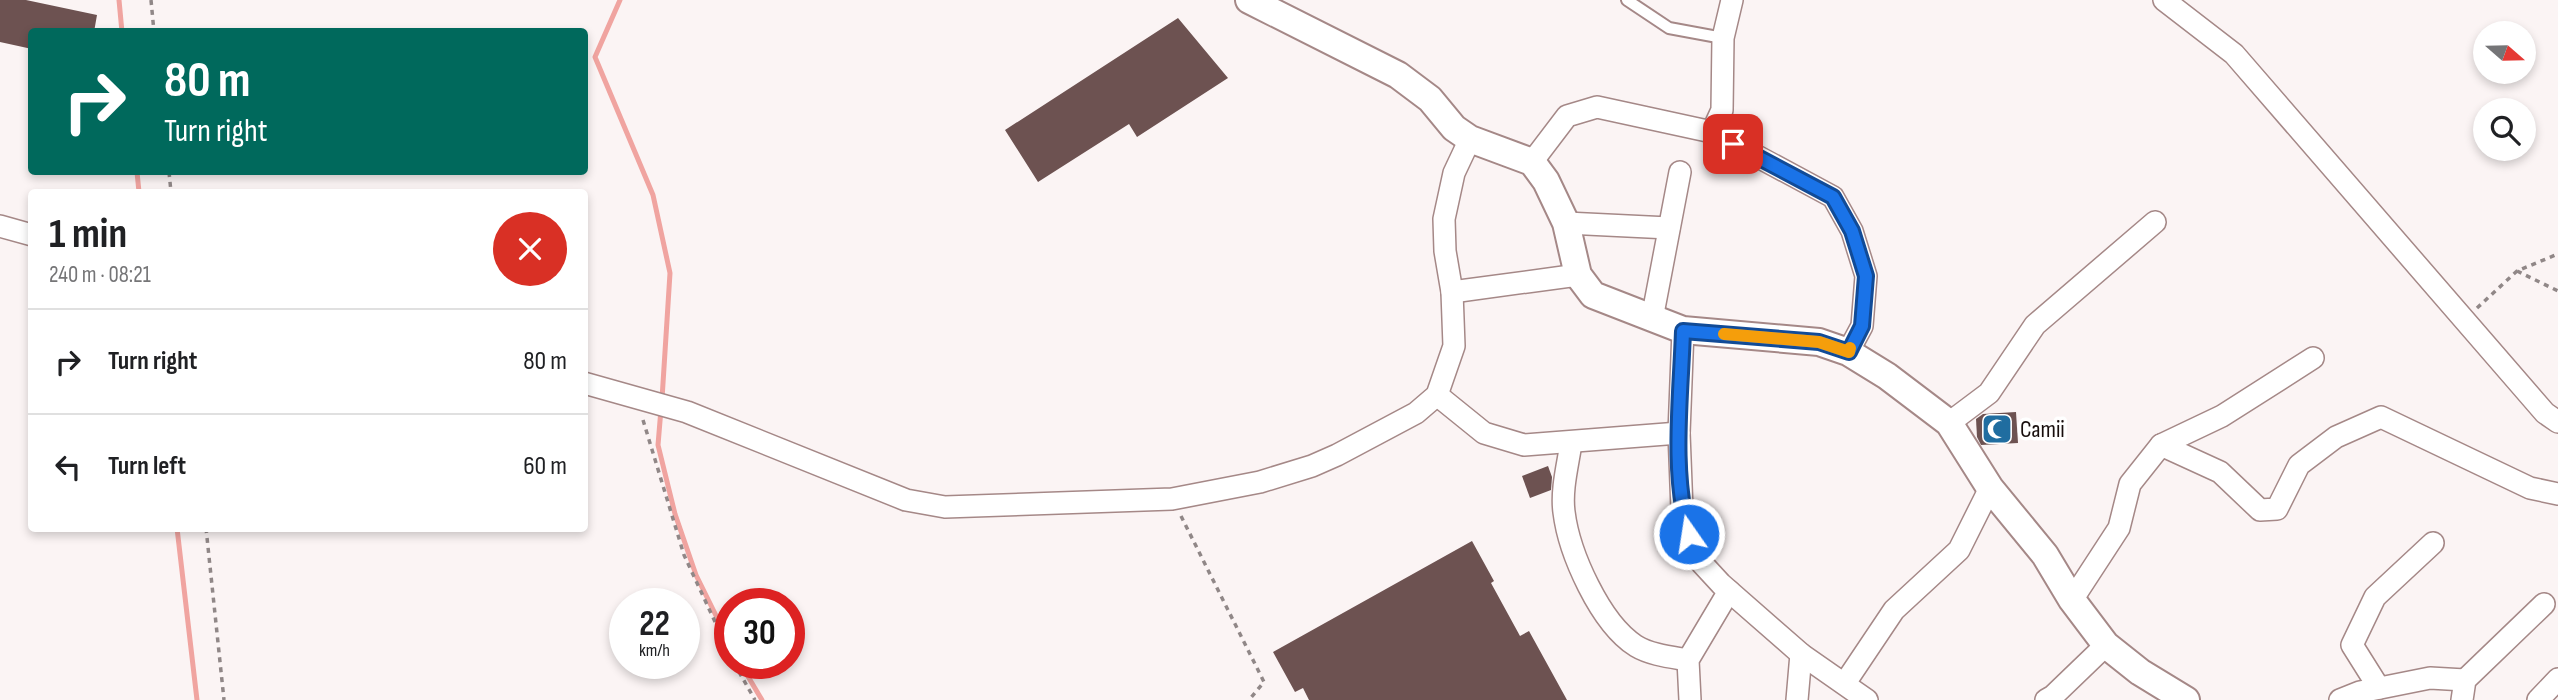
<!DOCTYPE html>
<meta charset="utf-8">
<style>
:root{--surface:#fff;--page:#f6f6f6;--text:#202124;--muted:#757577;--line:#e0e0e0}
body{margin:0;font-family:"Sofia Sans Condensed",sans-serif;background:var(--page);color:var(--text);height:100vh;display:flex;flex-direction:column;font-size:26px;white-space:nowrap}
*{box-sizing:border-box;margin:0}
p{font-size:23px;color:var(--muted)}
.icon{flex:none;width:38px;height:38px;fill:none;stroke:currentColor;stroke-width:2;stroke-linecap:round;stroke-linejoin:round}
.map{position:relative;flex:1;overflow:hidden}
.details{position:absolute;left:28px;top:189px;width:560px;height:343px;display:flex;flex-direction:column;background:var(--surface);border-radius:7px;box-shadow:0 4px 10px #0003}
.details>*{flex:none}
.top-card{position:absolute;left:28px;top:28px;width:560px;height:147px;border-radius:7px;box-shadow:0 4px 10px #0003;background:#00695c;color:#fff;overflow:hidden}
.needle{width:46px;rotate:110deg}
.controls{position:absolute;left:2473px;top:21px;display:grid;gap:14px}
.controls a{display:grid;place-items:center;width:63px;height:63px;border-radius:50%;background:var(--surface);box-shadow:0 4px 10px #0003;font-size:35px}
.speed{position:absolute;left:609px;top:588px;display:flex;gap:14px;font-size:35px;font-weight:700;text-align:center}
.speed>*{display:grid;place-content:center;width:91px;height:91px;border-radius:50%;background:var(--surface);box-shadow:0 4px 10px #0003;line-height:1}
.speed small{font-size:18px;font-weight:400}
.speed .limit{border:10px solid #d22;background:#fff;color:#111}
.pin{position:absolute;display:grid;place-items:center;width:60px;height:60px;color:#fff;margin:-30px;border-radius:14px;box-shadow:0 4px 10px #0006}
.me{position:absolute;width:77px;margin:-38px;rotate:347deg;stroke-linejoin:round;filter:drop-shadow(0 0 5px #0008)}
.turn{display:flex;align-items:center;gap:24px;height:147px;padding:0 21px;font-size:32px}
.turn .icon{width:91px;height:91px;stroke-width:2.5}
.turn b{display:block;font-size:49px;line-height:60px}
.round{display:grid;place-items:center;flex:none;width:74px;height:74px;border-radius:37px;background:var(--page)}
.overview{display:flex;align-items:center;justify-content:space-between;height:119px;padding:0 21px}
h1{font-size:42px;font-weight:700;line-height:52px}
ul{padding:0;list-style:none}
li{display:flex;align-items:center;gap:21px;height:105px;padding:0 21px;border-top:2px solid var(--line)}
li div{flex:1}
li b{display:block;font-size:26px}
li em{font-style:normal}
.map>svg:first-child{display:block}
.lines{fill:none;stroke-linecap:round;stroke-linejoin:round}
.stream{stroke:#f0a4a0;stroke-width:5}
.building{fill:#6d5251}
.service-casing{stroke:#a58887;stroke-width:14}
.minor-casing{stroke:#a58887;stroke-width:24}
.tertiary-casing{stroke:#a58887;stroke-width:30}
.path{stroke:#908787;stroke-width:3.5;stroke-dasharray:5 5;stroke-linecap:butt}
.service{stroke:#fff;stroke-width:10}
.minor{stroke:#fff;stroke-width:21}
.tertiary{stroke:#fff;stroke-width:26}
.route-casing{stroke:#114b97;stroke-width:18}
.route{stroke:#1a73e8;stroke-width:12}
.slow{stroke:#f59e0b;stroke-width:12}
.labels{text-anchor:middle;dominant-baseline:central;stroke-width:7;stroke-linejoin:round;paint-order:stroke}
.poi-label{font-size:24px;fill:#180e0d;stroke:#fff;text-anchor:start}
</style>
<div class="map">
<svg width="2558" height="700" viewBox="0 0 2558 700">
<rect width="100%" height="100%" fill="#fbf4f4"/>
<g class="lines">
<g class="stream">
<path d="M119,0l3,32"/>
<path d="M620,0l-25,57 58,138 17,78 -8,126"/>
<path d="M137,172l2,20"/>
<path d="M661,409l-3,36 17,69 21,61 34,69"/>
<path d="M177,528l20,172"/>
<path d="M740,663l22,37"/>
</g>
</g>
<g class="building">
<path d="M0,0h26l71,15 -3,17h-62v17l-32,-7z"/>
<path d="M1178,18l50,60 -91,59 -8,-13 -91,58 -33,-52z"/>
<path d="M2016,412l2,31 -37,2 -4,-8 -1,-18 7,-5z"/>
<path d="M1548,466l4,11 -1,13 -21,8 -8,-22z"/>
<path d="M1472,541l22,40 -3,2 29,53 9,-5 38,69h-258l-6,-12 -8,4 -22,-40z"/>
</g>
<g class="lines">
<g class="service-casing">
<path id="service" d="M1627,0l42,28 54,10"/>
</g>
<g class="minor-casing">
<g id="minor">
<path d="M2164,0l70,54 311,359 13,9"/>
<path d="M1712,132l121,65 19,34 14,45 -4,50 -14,26"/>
<path d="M1532,162l35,-46 30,-9 115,25 10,-22 1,-72 9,-38"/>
<path d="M1566,223l103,5"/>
<path d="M0,226l32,9"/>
<path d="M1452,292l126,-17"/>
<path d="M1652,319l28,-147"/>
<path d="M1683,330l-4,103 3,77 15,48 24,26 80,70 -4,46"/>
<path d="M584,383l103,29 219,88 39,7 227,-8 88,-17 52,-16 25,-11 79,-42 21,-18 17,-49 -2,-54 -7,-41 -1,-32 10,-46 16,-34"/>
<path d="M1437,395l47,38 40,12 155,-12"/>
<path d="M1949,423l40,-30 46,-68 120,-103"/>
<path d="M1571,443c-3,21 -10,47 -7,69 5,41 36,111 72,134 15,9 35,11 52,14"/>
<path d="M2161,445l61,-29 91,-58"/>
<path d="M2072,600l47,-72 11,-44 31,-39 59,27 40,38 17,-1 22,-44 37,-28 45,-20 149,71 28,6"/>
<path d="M1801,654l66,46"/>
<path d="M1845,683l49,-73 65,-60 31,-62"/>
<path d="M2379,688l-27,-43 23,-48 58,-54"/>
<path d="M1690,700l-2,-40 41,-69"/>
<path d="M2046,700l7,-4 53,-51"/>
<path d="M2340,700l20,-8 70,-14 35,2"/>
<path d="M2462,700l3,-20 79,-76"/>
<path d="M2538,700l20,-21"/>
</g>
</g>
<g class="tertiary-casing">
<path id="tertiary" d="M1249,0l149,75 32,24 24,29 16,11 62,23 14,19 20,42 12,52 15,20 90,35 136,12 29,10 39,24 62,47 41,65 55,67 27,45 34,45 34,27 46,28"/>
</g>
<g class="path">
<path d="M151,0l3,32"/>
<path d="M169,172l2,20"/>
<path d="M2517,271l41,20"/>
<path d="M2477,308l40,-37 41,-17"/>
<path d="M643,420l41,135 46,99"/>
<path d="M1181,516l83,166 -15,18"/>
<path d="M206,528l18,172"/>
<path d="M734,663l21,37"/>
</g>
<use href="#service" class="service"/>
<use href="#minor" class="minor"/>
<use href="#tertiary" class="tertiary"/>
</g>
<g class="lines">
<g class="route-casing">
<path id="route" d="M1689,534c-18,-62 -8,-139 -6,-203l136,11 30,10 13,-26 4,-50 -14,-45 -19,-34 -100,-53"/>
</g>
<use href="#route" class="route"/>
<path class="slow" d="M1724,334l95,8 30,10 1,-4"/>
</g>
<defs>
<g id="mosque-square" transform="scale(1.575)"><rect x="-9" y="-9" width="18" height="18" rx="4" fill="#206da0" stroke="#fff"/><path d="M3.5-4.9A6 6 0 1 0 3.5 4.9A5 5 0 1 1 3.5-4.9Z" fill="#fff"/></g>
</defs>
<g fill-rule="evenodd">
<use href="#mosque-square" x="1997" y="429"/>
</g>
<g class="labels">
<g class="poi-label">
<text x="2020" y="429">Camii</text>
</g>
</g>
</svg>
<div class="controls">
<a><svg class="needle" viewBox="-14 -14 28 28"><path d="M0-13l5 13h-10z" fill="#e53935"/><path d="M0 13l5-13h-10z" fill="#757577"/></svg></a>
<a><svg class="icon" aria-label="search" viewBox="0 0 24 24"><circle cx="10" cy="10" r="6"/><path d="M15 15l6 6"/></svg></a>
</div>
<div class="speed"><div>22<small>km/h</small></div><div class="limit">30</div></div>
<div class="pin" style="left:1733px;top:144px;background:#d93025"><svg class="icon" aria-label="arrive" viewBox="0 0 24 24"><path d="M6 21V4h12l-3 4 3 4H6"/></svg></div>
<svg class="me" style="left:1689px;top:534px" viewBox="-20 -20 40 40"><circle r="17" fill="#1a73e8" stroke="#fff" stroke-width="3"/><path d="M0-11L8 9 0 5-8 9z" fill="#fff"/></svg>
<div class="top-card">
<div class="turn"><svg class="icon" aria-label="right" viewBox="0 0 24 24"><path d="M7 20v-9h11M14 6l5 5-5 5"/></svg><div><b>80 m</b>Turn right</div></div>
</div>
<section class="details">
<div class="overview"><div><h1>1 min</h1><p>240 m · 08:21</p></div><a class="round" style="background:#d93025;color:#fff"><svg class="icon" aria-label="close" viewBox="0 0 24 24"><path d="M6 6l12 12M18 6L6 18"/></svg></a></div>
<ul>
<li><svg class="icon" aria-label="right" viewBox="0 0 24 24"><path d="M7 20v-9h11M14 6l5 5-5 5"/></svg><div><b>Turn right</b></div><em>80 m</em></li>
<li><svg class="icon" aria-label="left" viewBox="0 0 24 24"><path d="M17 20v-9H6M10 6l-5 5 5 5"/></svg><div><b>Turn left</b></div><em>60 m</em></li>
</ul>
</section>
</div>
